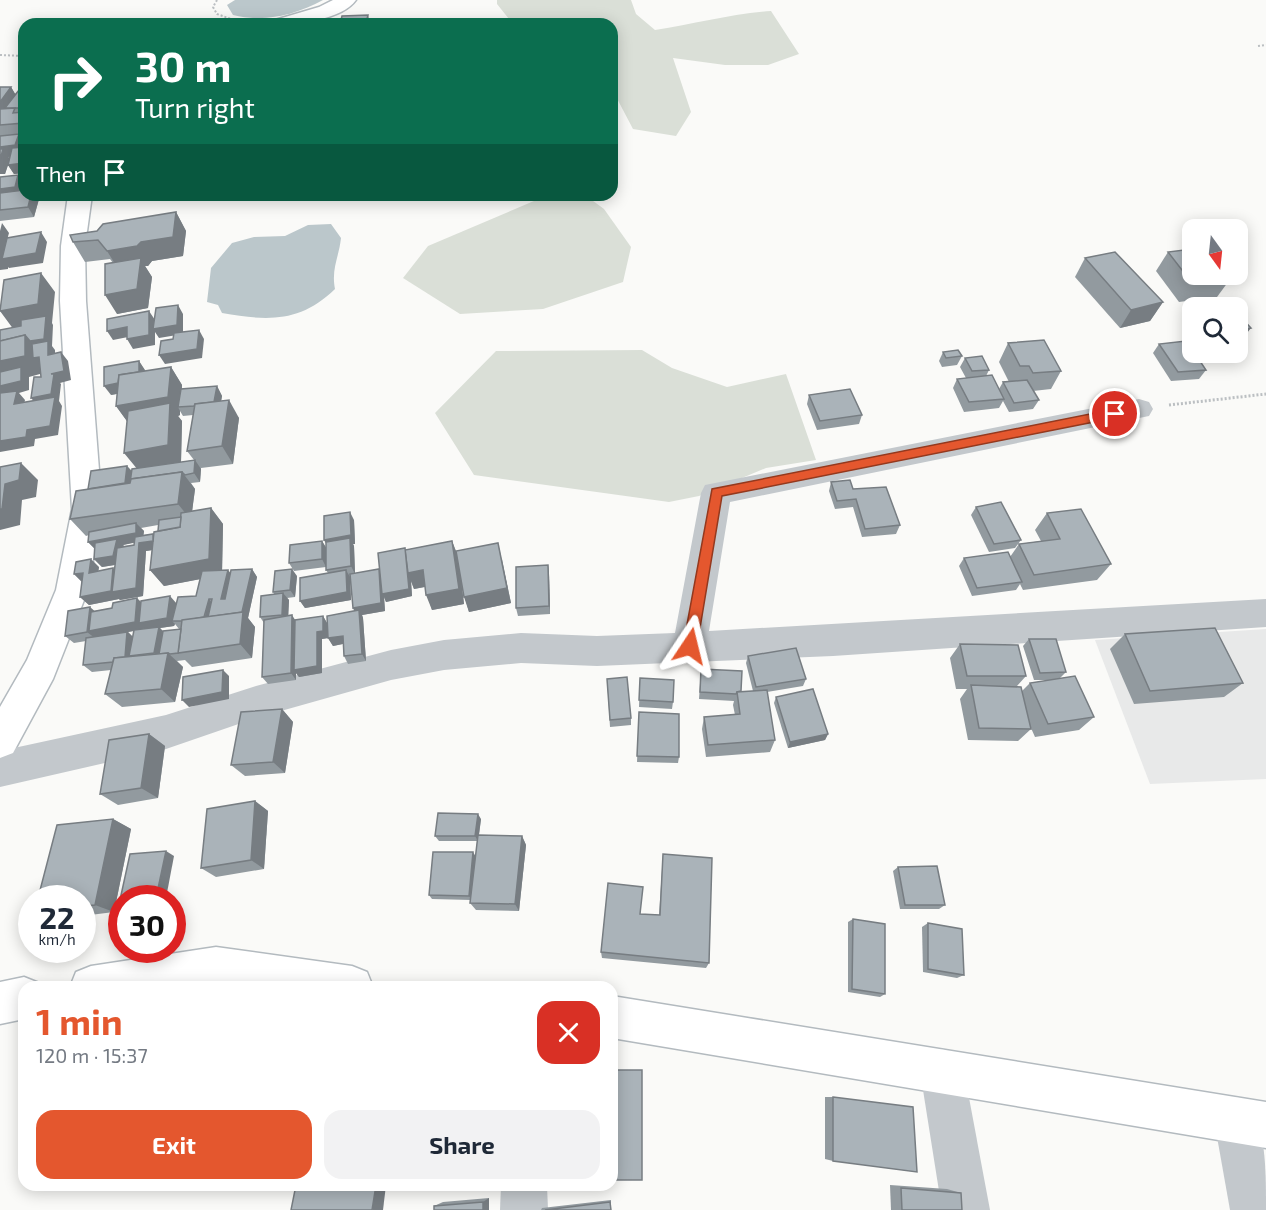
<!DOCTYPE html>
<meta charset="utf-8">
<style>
:root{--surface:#fff;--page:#f2f2f3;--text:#1f2937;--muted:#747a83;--accent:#e4572e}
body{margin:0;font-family:"Exo 2",sans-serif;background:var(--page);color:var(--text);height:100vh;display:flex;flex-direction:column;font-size:22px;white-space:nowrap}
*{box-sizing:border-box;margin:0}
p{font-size:20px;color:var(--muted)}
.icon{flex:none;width:33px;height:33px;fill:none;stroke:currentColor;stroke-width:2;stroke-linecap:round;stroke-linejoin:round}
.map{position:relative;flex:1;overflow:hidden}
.sheet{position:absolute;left:18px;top:981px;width:600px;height:210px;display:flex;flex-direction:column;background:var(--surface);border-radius:18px;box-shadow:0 3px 15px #0003}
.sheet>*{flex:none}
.top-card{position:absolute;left:18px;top:18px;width:600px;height:183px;border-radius:18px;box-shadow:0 3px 15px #0003;background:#0b6e4f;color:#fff;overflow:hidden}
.needle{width:39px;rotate:165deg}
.fabs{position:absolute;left:1182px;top:219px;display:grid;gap:12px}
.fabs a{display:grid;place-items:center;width:66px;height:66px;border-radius:12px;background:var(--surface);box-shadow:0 3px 15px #0003;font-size:30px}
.speed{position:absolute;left:18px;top:885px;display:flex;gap:12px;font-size:30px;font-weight:700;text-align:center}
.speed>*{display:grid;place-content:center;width:78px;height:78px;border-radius:50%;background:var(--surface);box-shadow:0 3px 15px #0003;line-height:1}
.speed small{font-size:15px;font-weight:400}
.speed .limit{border:9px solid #d22;background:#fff;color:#111}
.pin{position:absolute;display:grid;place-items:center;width:51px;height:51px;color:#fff;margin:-26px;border:3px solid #fff;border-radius:50%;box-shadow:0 2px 6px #0007}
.me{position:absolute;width:66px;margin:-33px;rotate:10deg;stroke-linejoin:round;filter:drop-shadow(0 0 4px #0008)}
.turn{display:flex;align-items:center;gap:21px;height:126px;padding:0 18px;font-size:27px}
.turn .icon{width:78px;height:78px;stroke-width:2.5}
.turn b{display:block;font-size:42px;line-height:51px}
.then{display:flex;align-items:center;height:57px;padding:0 18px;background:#0003;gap:12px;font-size:22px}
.round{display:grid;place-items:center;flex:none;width:63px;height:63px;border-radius:18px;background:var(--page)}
.overview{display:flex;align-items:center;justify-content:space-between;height:102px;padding:0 18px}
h1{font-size:36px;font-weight:700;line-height:45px;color:var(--accent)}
.cta{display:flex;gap:12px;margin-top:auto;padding:12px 18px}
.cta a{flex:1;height:69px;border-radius:18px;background:var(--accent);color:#fff;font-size:24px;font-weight:700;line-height:69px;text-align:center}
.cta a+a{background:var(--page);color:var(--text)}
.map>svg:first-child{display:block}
.built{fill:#e8e9e9}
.green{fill:#dadfd7}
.water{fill:#bbc7cb}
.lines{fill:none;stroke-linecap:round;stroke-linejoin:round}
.secondary-casing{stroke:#b3babf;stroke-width:3}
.path-far1{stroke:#bbbfc2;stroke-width:2;stroke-dasharray:2 2;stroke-linecap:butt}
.path{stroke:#bbbfc2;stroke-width:3;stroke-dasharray:2 2;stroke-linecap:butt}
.street{fill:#c3c8cc;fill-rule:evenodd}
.secondary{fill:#fff;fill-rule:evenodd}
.wall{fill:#929a9f;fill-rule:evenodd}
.shaded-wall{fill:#777d82}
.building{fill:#aab3b9;stroke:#777d82;stroke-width:1.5}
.route{fill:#e4572e;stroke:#94391e;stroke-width:1.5}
</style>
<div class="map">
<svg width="1266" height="1210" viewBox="0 0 1266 1210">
<rect width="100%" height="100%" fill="#fafaf8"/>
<path class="built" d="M1266,629v150l-116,5 -55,-144z"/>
<g class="green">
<path d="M497,0h134l5,14 19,16c39,-6 76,-16 116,-19l28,43 -31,11h-43l-52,-7 18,54 -15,24 -43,-7 -21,-40v-65h-99l-16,-20z"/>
<path d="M548,195h37l19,14 27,38 -8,35 -80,27 -83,5 -57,-36 25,-32z"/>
<path d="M642,350l30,18 55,19 59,-13 30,86 -50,8 -67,28 -30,6 -195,-27 -39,-62 61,-62z"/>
</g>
<g class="water">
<path d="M235,0h88c-28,15 -59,23 -90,15l-6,-10z"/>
<path d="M331,224l10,14c-2,19 -10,31 -6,51 -35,34 -68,32 -113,24l-4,-8 -11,-3 4,-34 21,-25 22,-6 31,-1 23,-11z"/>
</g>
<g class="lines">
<g class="secondary-casing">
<g id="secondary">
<path d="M333,0h23c-15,21 -60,24 -84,24l3,-4 44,-13z"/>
<path d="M68,195h24l-7,51 1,55 16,208 -14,81 -35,89 -40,74 -13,5v-51l27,-47 29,-70 16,-81 -12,-208 1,-55z"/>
<path d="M216,947l136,19 15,6 6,15h-303l6,-15 15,-6z"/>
<path d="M24,977l15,6 2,4h-17v32l-24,5v-42z"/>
<path d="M612,996l654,106v46l-654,-110z"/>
</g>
</g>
<g class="path-far1">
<path d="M217,0l-4,7 4,7 28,10"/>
<path d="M1258,46l8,-1"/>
<path d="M0,55l24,1"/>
</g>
<path class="path" d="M1169,405l97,-11"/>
<g class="street">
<path d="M1139,399l10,3 4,7 -4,7 -419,86 -21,129 557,-32v28l-433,29 -236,10 -76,-3 -77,7 -53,10 -135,38 -90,31 -166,38v-36l166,-36 90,-29 135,-36 53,-10 77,-7 76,3 78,-3 26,-140 4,-8z"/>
<path d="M942,1049l16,6 6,16 26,139h-48l-22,-139 6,-16z"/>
<path d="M1237,1097l16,7c13,35 13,69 13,106h-36l-16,-90 7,-16z"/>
<path d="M501,1185h46l1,25h-48z"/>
</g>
<use href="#secondary" class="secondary"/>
</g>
<g class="wall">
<path d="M0,87h11l4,7 9,-4v83l-10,1 -6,-9 -3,9h-5z"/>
<path d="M0,177l24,9 -1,4 1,5h13l2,4 -5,18 -34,4z"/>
<path d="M176,212l10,19 -3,25 -31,5 -4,5h-3l7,11 -4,31 -31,6 -4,-51 -3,-4 -25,3 -12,-20 24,-11z"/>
<path d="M1168,252l63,26 -14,19 -38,5 -23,-31z"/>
<path d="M1085,258l78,44 -13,19 -30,7 -45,-51z"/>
<path d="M1008,343l53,28 -10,18 -18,2 6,9 -6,9 -24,3 -6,-11 -4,7 -35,4 -11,-24 4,-9 9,-1 -6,-11 5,-9 24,12 -3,6 13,13 4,-7h6l-10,-20z"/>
<path d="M1159,344l47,26 -7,9 -28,2 -18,-28z"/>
<path d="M943,352l19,4 -5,9 -15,2 -3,-6z"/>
<path d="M139,361l6,10 26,-4 11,18v4l35,-3 5,10 -1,5 18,17 -6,46 -32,4 -1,14 -9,1 4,6 -3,22 19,-3 12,16 -1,46h6l2,3 22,-4 5,8 -9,41 7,9 -3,31 -60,9 -7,-7 -8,1 6,6 -8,35 -53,5 -17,-13 6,-24 -19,2 -9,-7 3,-24 -12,2 -9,-7 30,-25 46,-9 36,2 19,-8 4,-17 -36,7 -14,-16 2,-20 -6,1 -3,45 -23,4 -1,-1 -30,6 -9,-8 2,-15 -8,-8 25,-7 -1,4 15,-3 1,1 1,-4 -13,2 -8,-8v-11l-6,-6 1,-7 -3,1 -16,-17 19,-30 38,-23 5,5 5,-2 -10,-48 -11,-15 1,-12 -6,1zM180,411l3,5 10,-1 -6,36 7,9 -13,2 1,-41 -4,-5 2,-1zM158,525v6l-5,3 -10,1 1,-4 -3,-3zM135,542l-1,3 -10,1 -1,-1zM175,624l4,5 -16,3 -3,-4 14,-2zM134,631l-1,6 -5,-5z"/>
<path d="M809,395l53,20 -3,9 -42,6 -10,-26z"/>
<path d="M831,482l69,43 -4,9 -34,3 -9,-30 -18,2 -6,-18z"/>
<path d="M976,507l45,33 -6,8 -26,4 -18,-37z"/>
<path d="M1047,513l64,51 -14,16 -74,10 -3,-6 -4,6 -44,6 -13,-30 5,-8 46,-1 9,-13 22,-3 -6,-11z"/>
<path d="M354,520l1,24h-2l1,2 1,27 25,-1 25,-22 47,-9 4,10 46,8 9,44 -42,9 -7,-25 2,17 -32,6 -7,-23 -11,2 -3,-8 1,15 -26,6 -2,-5 1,14 -23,4 1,3 3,43 -18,3 -4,-8 -1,-12 -10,2 -5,-8 26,-27 -4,-32 1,21 -46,8 -5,-7 28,-28 -2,-3v-3l-32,4 -5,-8 33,-22 4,7v-5l-2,-3z"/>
<path d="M548,565l1,8 1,41 -32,2 -2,-8z"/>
<path d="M297,576l-2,21 -8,1 2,2 -1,16 7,4 28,-4 4,7 1,15 -6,1v34l-23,4 -3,-4v7l-28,4 -6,-7 2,-54 -4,-6 14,-23 -1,-2z"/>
<path d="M1125,634l118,49 -19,14 -90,7 -24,-55z"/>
<path d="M1029,639l37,33 -6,6 34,39 -15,13 -44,7 -4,-9v1l-13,12 -50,-1 -8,-41 7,-10h-11l-6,-31 10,-14 66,32 -9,10 5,5 8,-8 22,-3h-18l-11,-34z"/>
<path d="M748,656l58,23 -3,7 -36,6 8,48 -5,12 -64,5 -4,-28 2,-12 31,-2 -2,-10 1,-4 -35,-2 2,-30 40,22h12l-7,-28z"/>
<path d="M640,678l33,24 -1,7 -33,-2z"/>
<path d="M607,679l24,39v7l-21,2z"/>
<path d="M776,697l52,37 -3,6 -37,8 -14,-45z"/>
<path d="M282,709l11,13 -8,51 -40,3 -14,-11z"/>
<path d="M639,712l40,45 -1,6 -41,-1z"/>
<path d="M149,734l16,12 -7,52 -40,7 -18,-11z"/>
<path d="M255,801l13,10 -4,58 -48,8 -15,-9z"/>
<path d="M113,819l18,10 -17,83 -32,4v-18z"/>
<path d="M481,819l-2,16 43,1 4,9 -7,66 -43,-1 -6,-7 1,-3 -39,-1 -3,-4 47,-39 1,-15h-38l-4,-5z"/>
<path d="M663,854l46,109 -3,5 -104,-10 -1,-6 40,-38 18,1z"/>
<path d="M898,867l47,38 -6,4h-39l-7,-38z"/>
<path d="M853,919l32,75 -5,3 -32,-5v-70z"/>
<path d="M928,923l36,52 -7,3 -34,-6 -1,-45z"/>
<path d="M825,1097h8v64l-8,-2z"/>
<path d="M890,1185l57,4 14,4 1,17h-71z"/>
<path d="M489,1198v12h-55v-4l9,-4z"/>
<path d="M611,1200v10h-70l1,-2z"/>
</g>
<g class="shaded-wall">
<path d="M368,15l2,9h-4z"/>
<path d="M11,87l6,10 -12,11 2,3 -7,7v-16z"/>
<path d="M19,134l5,8v5l-2,8 -14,2 2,2 14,4v10l-10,1 -6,-9 -3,9h-5v-27z"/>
<path d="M18,175l6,9 -3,13 -21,2v-10z"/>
<path d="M31,195h6l2,4 -5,18 -6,-10z"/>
<path d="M176,212l10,19 -3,25 -31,5 -4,5h-3l7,11 -4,31 -31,6 -12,-19 14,-25 -12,-19 34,-9z"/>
<path d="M2,223l7,10 -2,7 34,-8 6,10 -4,21 -34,5 -1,-1v2l-8,1v-39z"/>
<path d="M41,273l14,19 -3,31 1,2 -1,21 3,4v14l-15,10 -11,3v13l-10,3 6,7 -3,13 -22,-16v-36l25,-26 19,4 -30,-9 -14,-19z"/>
<path d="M1163,302l-13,19 -30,7 11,-18z"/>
<path d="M178,305l5,9v20l-24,4 -4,-6v13l-22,4 -6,-10 22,-28 6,9z"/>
<path d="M127,327l6,9 -20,4 -6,-9z"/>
<path d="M1251,328l-8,10 -5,1v-8z"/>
<path d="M199,330l5,9 -2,19 -37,6 -6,-9z"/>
<path d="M61,352l7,9 3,19 -11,3 1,1 -2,17 3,5 -4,29 -23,4 -1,7 -34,6v-11l27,-11 12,-23 -8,-9 20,-24z"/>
<path d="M139,361l6,9v18l-34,7 -7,-9z"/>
<path d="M171,367l11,18 -1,22h-3l2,4v4l-2,1 4,5 -1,41 -43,8 -14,-17 5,-29 -13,-18z"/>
<path d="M217,386l5,10 -3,17 -5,-9z"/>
<path d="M229,400l10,18 -6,46 -11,-18z"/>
<path d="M195,460l6,9 -1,13 -6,-9z"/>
<path d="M21,463l17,17 -2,17 -14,3 -2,25 -20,5v-21l5,-25z"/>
<path d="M127,466l7,8 -2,12 -44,3z"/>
<path d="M182,472l13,17 -4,31 -13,-16z"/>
<path d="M211,508l12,16 -1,51 -58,11 -14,-16z"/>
<path d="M350,512l4,8 1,24h-2l1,2 1,28 -4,-8 -22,-18 -5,-8z"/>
<path d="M136,523l8,8 -1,10 -20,4 2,2 -5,17 -18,3 -8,-8 2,-9 -8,-8z"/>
<path d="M166,539l1,9 -21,3 -3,45 -23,4 -1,-1 -30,6 -9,-8 33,-29 8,8 18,-33z"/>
<path d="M322,541l5,8 -1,18 -4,-8z"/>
<path d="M452,541l6,16 6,47 -32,6 -6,-15z"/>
<path d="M498,543l13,60 -42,9 -5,-15z"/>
<path d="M405,548l5,25 13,-3 6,16 -15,3 -3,-8 1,15 -26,6 -2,-5 1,14 -23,4 1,3 3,43 -4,-7 -5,-38 -4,-8 26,-39 3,8z"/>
<path d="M91,559l8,8 -2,13 -8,-7z"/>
<path d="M548,565l1,8 1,41 -1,-8z"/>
<path d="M252,569l5,8 -9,41 7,9 -3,31 -12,-14 1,-26z"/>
<path d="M292,569l5,7 -2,21 -5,-7z"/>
<path d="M228,570l6,8 -7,28 -6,-7z"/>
<path d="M346,570l4,7 1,23 -46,8 -5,-7z"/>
<path d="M83,573l-1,9 -8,-8z"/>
<path d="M283,593l6,7 -1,22 -6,-7z"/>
<path d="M170,596l7,8 -5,17 3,3 -1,2 -14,2 6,6 -4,26 -8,-7 -8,-22 -3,-3v1l-15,3 7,7 -3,28 -45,-35 3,-25 8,7 39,-16 8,8z"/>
<path d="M209,599l6,8 -3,12 -8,1z"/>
<path d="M292,615l5,8 20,9 6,-16 4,7 1,15 -6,1v34l-23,4 -3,-4v7l-5,-7z"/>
<path d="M343,636l4,7 -14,3 -5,-8z"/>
<path d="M168,653l15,14 -8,35 -14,-13z"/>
<path d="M223,670l6,6v23l-40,8 -7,-7z"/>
<path d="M282,709l11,13 -8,51 -12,-11z"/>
<path d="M149,734l16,12 -7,52 -17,-10z"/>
<path d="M828,734l-3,6 -37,8 2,-6z"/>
<path d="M255,801l13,10 -4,58 -13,-9z"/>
<path d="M478,814l3,5 -3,22 -3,-5z"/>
<path d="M113,819l18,10 -17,83 -19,-7z"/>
<path d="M522,836l4,9 -7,66 -4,-7z"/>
<path d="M166,851l8,5 -8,42h-10z"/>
<path d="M473,852l3,5 -4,43 -3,-4z"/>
<path d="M376,1185h10l-3,25h-11z"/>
<path d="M489,1198v12h-6v-8z"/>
</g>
<g class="building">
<path d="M368,15l-2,8 -26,1 2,-8z"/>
<path d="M490,19l3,5h-24v-1z"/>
<path d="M280,22l-1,2h-15l1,-1z"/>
<path d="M0,87h11l-11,15z"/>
<path d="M19,90h5v18h-19z"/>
<path d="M15,108l-2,5 11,-1v11l-24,2v-16z"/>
<path d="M19,134l-4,11 -15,2v-11z"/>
<path d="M24,147v16l-16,2 4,-17z"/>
<path d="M0,149h3l-3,11z"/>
<path d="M18,175l-3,12 -15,2v-12z"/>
<path d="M24,190v5h7l-3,12 -28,3v-17z"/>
<path d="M176,212l-3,25 -32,5 -4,4 -30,5 -9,-11 -25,2 -3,-7 27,-4 6,-7z"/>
<path d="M41,232l-5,21 -34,6 5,-21z"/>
<path d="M1192,249v25h36l3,4 -39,5 -24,-31z"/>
<path d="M1115,252l48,50 -32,8 -46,-52z"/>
<path d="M141,258l-4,31 -32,6v-31z"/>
<path d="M41,273l-3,31 -38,7 4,-31z"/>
<path d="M178,305l-1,20 -24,4 3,-21z"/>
<path d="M149,311v24l-22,4v-12l-20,4v-12z"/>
<path d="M1238,314l13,14 -13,3z"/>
<path d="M46,316l-2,23 -14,2 -5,-6 -25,6v-11l21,-4v-6z"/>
<path d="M199,330l-2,19 -38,6 2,-14 12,-2 1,-6z"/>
<path d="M25,335v21l-25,5v-20z"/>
<path d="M1044,340l17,31 -28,2 -4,-7h-9l-12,-23z"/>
<path d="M48,341v14l13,-3 3,19 -13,3h3l-3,20 -20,4 3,-21h7l-2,-20 -6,1 -1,-14z"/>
<path d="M1186,341l6,9v2h2l12,18 -28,2 -19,-28z"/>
<path d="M958,350l4,6 -16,2 -3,-6z"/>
<path d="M982,356l7,14 -17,1 -7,-13z"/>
<path d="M139,361v11l-20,3 -1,8 -14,3v-19z"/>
<path d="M21,367v14l-21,5v-14z"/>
<path d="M171,367l-3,30 -52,9 3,-31z"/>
<path d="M992,375l12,24 -35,3 -12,-23z"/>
<path d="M1027,380l12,20 -25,3 -11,-21z"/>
<path d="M217,386l-3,16 -19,2 -1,2 -16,1 3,-18z"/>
<path d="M850,389l12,26 -42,6 -11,-26z"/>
<path d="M17,391l-3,13 41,-7 -5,29 -23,4 -1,7 -26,4v-48z"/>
<path d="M229,400l-7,46 -35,5 8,-47z"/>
<path d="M170,403l-2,42 -44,8 4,-42z"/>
<path d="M195,460l-1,13 -9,2 -3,-3 -51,7 -1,4 2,-14z"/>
<path d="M21,463l-2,17 -14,4 -3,25h-2v-42z"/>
<path d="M127,466l-2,17 -37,6 3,-18z"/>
<path d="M182,472l-4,32 -108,15 6,-28 54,-8 1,-4z"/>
<path d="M850,480l3,9 33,-2 14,38 -35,4 -9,-30 -19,2 -6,-19z"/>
<path d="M1001,502l20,38 -27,4 -18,-37z"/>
<path d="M211,508l-2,51 -59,11 4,-38 26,-5 1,-14z"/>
<path d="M1081,509l30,55 -77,11 -15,-31 41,-5 -13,-26z"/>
<path d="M350,512l1,23 -27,5v-24z"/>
<path d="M181,517l-1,10 -22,4 1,-11z"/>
<path d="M136,523v10l-48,9 1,-10z"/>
<path d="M153,534v7l-14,2 -3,45 -24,4 5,-44 17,-3 1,-8z"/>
<path d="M350,538l1,28 -25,4v-28z"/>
<path d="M117,539l-4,17 -19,3 1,-16z"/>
<path d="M322,541v18l-33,4 1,-18z"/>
<path d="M452,541l7,48 -33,6 -3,-25 -15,3 -3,-23z"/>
<path d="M498,543l9,45 -43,9 -8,-46z"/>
<path d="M405,548l4,41 -27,5 -4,-41z"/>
<path d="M1008,552l14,30 -45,6 -13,-30z"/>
<path d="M91,559l-2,14 24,-5 -2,23 -31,6 3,-24 -9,1 2,-12z"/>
<path d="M548,565l1,41 -33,2v-41z"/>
<path d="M252,569l-10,43 -34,5 4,-18h-3l-5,18 -22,4h-10l6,-24 18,-1 6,-25 26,-1 -7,29h4l6,-29z"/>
<path d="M292,569l-2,21 -17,2 2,-21z"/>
<path d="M379,569l2,34 -28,5 -3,-34z"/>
<path d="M346,570l1,22 -47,9v-23z"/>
<path d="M283,593l-1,22 -22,2 1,-21z"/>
<path d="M170,596l-3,22 -28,5 2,-22z"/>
<path d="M137,598l-2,24 -46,9 2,-19 21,-4 1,-5z"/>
<path d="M90,607l-3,25 -22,4 3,-25z"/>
<path d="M359,610l3,44 -18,2 -1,-20 -15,2 -1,-22z"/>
<path d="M243,612l-3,32 -62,9 4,-33z"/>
<path d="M292,615l-1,58 -29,4 2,-57z"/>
<path d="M323,616v15l-6,1v34l-23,4 1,-50z"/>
<path d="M159,627l-5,26 -25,3 5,-26z"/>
<path d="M1215,628l28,55 -93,8 -25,-57z"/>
<path d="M181,629l-3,24 -8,1 -2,-1 -9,1 4,-23z"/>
<path d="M127,632l-2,25 -11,1 -1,4 -30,3 3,-27z"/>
<path d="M1029,639h27l10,33 -26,1z"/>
<path d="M960,644l58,1 8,31h-59z"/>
<path d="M796,648l10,31 -50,8 -8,-31z"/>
<path d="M168,653l-7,36 -56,5 9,-36z"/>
<path d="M701,669l41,2 -1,20 -4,1 -1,2 -36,-2z"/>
<path d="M223,670l-1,22 -40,8 1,-23z"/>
<path d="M1075,676l19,41 -46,7 -18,-41z"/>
<path d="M627,677l4,41 -21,2 -3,-41z"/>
<path d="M640,678l34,2 -1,22 -34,-2z"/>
<path d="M971,685l50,2 10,42 -52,-1z"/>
<path d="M813,689l15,45 -38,8 -14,-45z"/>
<path d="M767,690l8,50 -67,5 -4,-28 36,-3 -3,-22z"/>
<path d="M282,709l-9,53 -42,3 10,-53z"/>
<path d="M639,712l40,2v43l-42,-1z"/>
<path d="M149,734l-8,54 -41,6 9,-54z"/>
<path d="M255,801l-4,59 -50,8 6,-59z"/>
<path d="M438,813l40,1 -3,22h-40z"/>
<path d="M113,819l-18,86 -13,1v-8h-44l19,-73z"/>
<path d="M478,835l44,1 -7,68 -45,-1z"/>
<path d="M166,851l-10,47h-34v11h-4l12,-55z"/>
<path d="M433,852h40l-4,44 -40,-1z"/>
<path d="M663,854l49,4 -3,105 -108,-11 7,-69 35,4 -3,27 20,1z"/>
<path d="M937,866l8,39h-40l-7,-38z"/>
<path d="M853,919l32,5v70l-33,-5z"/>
<path d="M928,923l34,6 2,46 -36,-6z"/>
<rect x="612" y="1070" width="30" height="110"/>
<path d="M833,1097l80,10 4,65 -84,-11z"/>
<path d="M296,1185h80l-4,25h-81z"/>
<path d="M901,1188l60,5 1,17h-60z"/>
<path d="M483,1202v8h-49v-4z"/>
<path d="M610,1202l1,8h-66z"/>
</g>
<path class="route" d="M1115,409l6,5 -2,3 -397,79 -25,150 -7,6 -5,-1 -2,-5 29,-157z"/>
</svg>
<div class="fabs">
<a><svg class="needle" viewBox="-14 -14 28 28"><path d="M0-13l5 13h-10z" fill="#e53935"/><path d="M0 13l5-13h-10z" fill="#747a83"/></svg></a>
<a><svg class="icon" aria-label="search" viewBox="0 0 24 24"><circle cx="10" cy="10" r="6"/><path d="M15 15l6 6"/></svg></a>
</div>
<div class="speed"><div>22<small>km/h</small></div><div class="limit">30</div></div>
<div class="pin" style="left:1115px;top:414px;background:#d93025"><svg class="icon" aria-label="arrive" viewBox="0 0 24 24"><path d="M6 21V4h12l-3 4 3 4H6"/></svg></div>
<svg class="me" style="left:690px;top:646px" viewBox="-20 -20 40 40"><path d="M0-17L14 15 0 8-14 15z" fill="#e4572e" stroke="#fff" stroke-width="4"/></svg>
<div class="top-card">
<div class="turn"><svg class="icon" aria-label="right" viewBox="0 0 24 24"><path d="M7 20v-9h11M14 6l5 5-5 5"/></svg><div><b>30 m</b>Turn right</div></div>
<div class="then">Then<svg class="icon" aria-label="arrive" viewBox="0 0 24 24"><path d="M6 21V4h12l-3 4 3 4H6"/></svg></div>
</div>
<section class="sheet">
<div class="overview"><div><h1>1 min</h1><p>120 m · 15:37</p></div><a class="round" style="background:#d93025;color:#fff"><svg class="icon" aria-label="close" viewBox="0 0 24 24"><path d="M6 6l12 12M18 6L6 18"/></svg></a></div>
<div class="cta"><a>Exit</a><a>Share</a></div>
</section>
</div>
